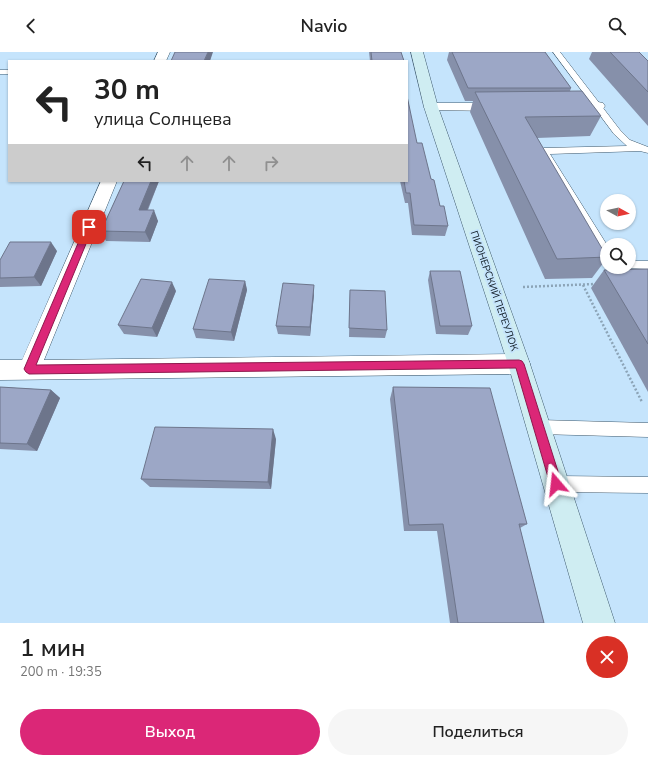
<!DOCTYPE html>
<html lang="ru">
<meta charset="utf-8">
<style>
:root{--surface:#fff;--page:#f6f6f6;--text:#222;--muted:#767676;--accent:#db2777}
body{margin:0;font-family:"Nunito Sans",sans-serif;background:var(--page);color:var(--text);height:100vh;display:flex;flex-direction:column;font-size:15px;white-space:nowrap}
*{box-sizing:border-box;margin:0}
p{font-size:13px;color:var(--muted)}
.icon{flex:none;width:22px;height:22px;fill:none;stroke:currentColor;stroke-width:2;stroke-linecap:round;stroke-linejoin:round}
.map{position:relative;height:571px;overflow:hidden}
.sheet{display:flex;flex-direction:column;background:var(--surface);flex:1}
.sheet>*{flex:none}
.banner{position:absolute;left:8px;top:8px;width:400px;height:122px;border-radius:0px;box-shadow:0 1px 3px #0004;background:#fff;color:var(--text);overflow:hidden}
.needle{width:26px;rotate:98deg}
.controls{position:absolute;left:600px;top:142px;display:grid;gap:8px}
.controls a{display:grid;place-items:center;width:36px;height:36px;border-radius:50%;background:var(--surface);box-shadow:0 1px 3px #0004;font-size:20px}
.pin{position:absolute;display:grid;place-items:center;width:34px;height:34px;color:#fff;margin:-17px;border-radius:8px;box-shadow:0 2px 6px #0006}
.me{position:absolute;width:44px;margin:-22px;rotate:343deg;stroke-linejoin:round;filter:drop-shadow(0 0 3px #0008)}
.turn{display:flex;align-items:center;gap:14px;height:84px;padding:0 20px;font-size:18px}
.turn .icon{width:52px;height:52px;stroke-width:2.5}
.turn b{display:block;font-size:28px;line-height:34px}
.lanes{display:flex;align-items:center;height:38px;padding:0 20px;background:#0003;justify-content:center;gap:20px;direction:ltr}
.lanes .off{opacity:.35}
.round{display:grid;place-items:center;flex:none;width:42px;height:42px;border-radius:21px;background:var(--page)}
.summary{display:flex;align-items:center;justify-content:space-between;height:68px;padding:0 20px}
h1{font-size:24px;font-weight:600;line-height:30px}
.cta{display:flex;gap:8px;margin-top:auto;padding:8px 20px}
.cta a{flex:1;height:46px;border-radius:24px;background:var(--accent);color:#fff;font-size:16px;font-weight:600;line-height:46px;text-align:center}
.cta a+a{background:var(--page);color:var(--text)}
header{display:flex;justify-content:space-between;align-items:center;height:52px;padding:0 20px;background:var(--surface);font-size:18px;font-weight:600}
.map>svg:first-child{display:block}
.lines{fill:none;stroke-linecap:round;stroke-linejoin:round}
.lane-casing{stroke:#3f5a6e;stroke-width:1}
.street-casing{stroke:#3f5a6e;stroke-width:1}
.secondary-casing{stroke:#3f5a6e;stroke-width:1}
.path{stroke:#8ca4b7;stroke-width:2.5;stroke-dasharray:2 2;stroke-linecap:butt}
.lane{fill:#fff;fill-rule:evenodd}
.street{fill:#fff;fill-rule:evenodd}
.secondary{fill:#cfedf2;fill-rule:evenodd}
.wall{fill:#8690aa}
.shaded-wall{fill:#6d758b}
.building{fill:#9ca7c6;stroke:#6d758b}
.route{fill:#db2777;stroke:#8e194d}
.labels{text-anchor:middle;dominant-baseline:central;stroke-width:3.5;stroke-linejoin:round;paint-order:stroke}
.street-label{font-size:10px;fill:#0c171f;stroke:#c5e4fc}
</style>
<header><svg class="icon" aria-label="back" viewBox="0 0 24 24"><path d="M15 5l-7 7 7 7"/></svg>Navio<svg class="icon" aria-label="search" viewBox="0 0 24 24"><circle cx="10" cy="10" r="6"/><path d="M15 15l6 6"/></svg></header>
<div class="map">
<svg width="648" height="571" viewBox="0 0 648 571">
<rect width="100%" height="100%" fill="#c5e4fc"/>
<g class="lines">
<g class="lane-casing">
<g id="lane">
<path d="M553,0h7l60,78 10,10 18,7v6l-8,-2 -90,3 57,91v13l-4,-1 -64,-106 5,-3 83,-2 -13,-12z"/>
<rect x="0" y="18" width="9" height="4"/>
<path d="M629,209h19v8l-23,-1 4,-1z"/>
<path d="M539,368l109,3v14l-109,-3 -5,-2 -2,-5 2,-5z"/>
<path d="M556,424l92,1v16l-92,-1 -6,-2 -2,-6 2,-6z"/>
</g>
</g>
<g class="street-casing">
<g id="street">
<path d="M158,0h12l-4,9h-12z"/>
<path d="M563,50h35l5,1 2,3 -2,3 -5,1 -40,-1 -2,-3 2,-3z"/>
<path d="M431,51h69l5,1 2,3 -2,3 -5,1 -74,-1 -2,-3 2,-3z"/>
<path d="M101,129h16l-73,179 475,-6 8,3 3,7 -3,7 -8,3 -519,6v-20h22z"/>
</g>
</g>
<g class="secondary-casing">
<path id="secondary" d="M411,0h12l15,55 92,257 85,259h-32l-75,-259 -84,-257z"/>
</g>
<g class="path">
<path d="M583,233l59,117"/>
<path d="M523,235l72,-3"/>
</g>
<use href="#lane" class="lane"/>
<use href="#street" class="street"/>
<use href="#secondary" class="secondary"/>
</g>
<g class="wall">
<path d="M369,0h32l3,9h-34z"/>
<path d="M449,0h96l26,36 -1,3 31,25 -11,20 -53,2 70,120 -15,20 -47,1 -75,-167 3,-11h-8l-18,-41z"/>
<path d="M592,0h47l9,9v65l-59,-67z"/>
<path d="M417,91l14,36 9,27 8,20 -3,10 -33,-1 -4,-32h-3l-5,-22h7z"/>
<path d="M124,129h35l-11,29 10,11 -8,21 -44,-1 -5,-10z"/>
<path d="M57,199l-16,35 -41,1v-27z"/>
<path d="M648,217v123l-57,-104 13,-18z"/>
<path d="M430,219l42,55 -4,9 -32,-1 -8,-54z"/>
<path d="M245,229l2,9 -13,51 -38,-3 -3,-9z"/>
<path d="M350,238l37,40 -2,8 -36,-1z"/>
<path d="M176,239l-19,46 -33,-3 -6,-9z"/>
<path d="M314,242l-4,42 -32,-2 -2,-8z"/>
<path d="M0,335l51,3 9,8 -23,53 -37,-2z"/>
<path d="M393,335l134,137 -7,4 24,95h-94l-13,-92h-33l-14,-132z"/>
<path d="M276,387l-5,50 -121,-2 -9,-8z"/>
</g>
<g class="shaded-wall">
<path d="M208,0h5l-3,9h-6z"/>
<path d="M151,129h8l-16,39 -4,-10z"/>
<path d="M154,158l4,11 -8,21 -5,-10z"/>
<path d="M51,190l6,9 -16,35 -7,-9z"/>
<path d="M245,229l2,9 -13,51 -3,-9z"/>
<path d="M172,230l4,9 -19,46 -5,-9z"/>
<path d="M314,233v9l-4,42v-9z"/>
<path d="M51,338l9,8 -23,53 -10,-7z"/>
<path d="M273,377l3,10 -5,50 -3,-7z"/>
</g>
<g class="building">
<path d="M175,0h33l-4,9h-33z"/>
<path d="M371,0h30l3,9h-32z"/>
<path d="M452,0h93l26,36h-103z"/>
<path d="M610,0h29l9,9v31z"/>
<path d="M582,39l19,25 -76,1 82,140 -50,2 -82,-167z"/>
<path d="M407,44l10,47h5l9,36 3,1 6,26h4l4,20 -34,-1 -4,-32h-4l-2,-12h3z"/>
<path d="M124,129h27l-12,29h15l-9,22 -44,-1z"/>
<path d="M10,190h41l-17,35 -34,1v-18z"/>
<path d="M648,217v75l-44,-74z"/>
<path d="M430,219h30l12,55h-32z"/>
<path d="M141,227l31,3 -20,46 -34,-3z"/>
<path d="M209,227l36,2 -14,51 -38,-3z"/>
<path d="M283,231l31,2 -4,42 -34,-1z"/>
<path d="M350,238l35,1 2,39 -38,-2z"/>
<path d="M0,335l51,3 -24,54 -27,-1z"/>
<path d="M393,335l97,1 37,136h-8l25,99h-86l-15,-99 -34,1z"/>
<path d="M155,375l118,2 -5,53 -127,-3z"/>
</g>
<path class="route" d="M89,172l4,3 -57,138 483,-5 3,1 2,3 38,120 -2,4 -4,1 -4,-1 -2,-4 -34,-116 -487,6 -3,-2 -2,-3 61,-142z"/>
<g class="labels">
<g class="street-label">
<text transform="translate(494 239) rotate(71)">ПИОНЕРСКИЙ ПЕРЕУЛОК</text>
</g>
</g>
</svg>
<div class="controls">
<a><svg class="needle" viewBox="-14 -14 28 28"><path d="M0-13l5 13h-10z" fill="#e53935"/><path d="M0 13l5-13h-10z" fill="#767676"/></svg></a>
<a><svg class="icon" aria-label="search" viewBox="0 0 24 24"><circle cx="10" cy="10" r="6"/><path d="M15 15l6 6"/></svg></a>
</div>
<div class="pin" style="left:89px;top:175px;background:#d93025"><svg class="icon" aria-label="arrive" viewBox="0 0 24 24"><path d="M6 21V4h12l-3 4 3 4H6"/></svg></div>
<svg class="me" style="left:556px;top:432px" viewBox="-20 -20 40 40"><path d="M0-17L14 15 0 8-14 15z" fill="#db2777" stroke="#fff" stroke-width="4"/></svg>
<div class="banner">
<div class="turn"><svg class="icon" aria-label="left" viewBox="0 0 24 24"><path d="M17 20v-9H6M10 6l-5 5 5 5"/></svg><div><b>30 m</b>улица Солнцева</div></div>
<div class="lanes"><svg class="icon" aria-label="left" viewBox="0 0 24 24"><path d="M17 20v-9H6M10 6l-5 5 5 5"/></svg><svg class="icon off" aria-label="ahead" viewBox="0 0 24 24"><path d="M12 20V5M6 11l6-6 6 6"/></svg><svg class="icon off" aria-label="ahead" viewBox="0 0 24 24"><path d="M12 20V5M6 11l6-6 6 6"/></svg><svg class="icon off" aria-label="right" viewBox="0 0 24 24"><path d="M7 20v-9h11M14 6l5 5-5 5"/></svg></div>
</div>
</div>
<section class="sheet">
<div class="summary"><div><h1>1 мин</h1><p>200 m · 19:35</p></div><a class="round" style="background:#d93025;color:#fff"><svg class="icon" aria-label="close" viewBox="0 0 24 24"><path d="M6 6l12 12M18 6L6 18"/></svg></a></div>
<div class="cta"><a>Выход</a><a>Поделиться</a></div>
</section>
